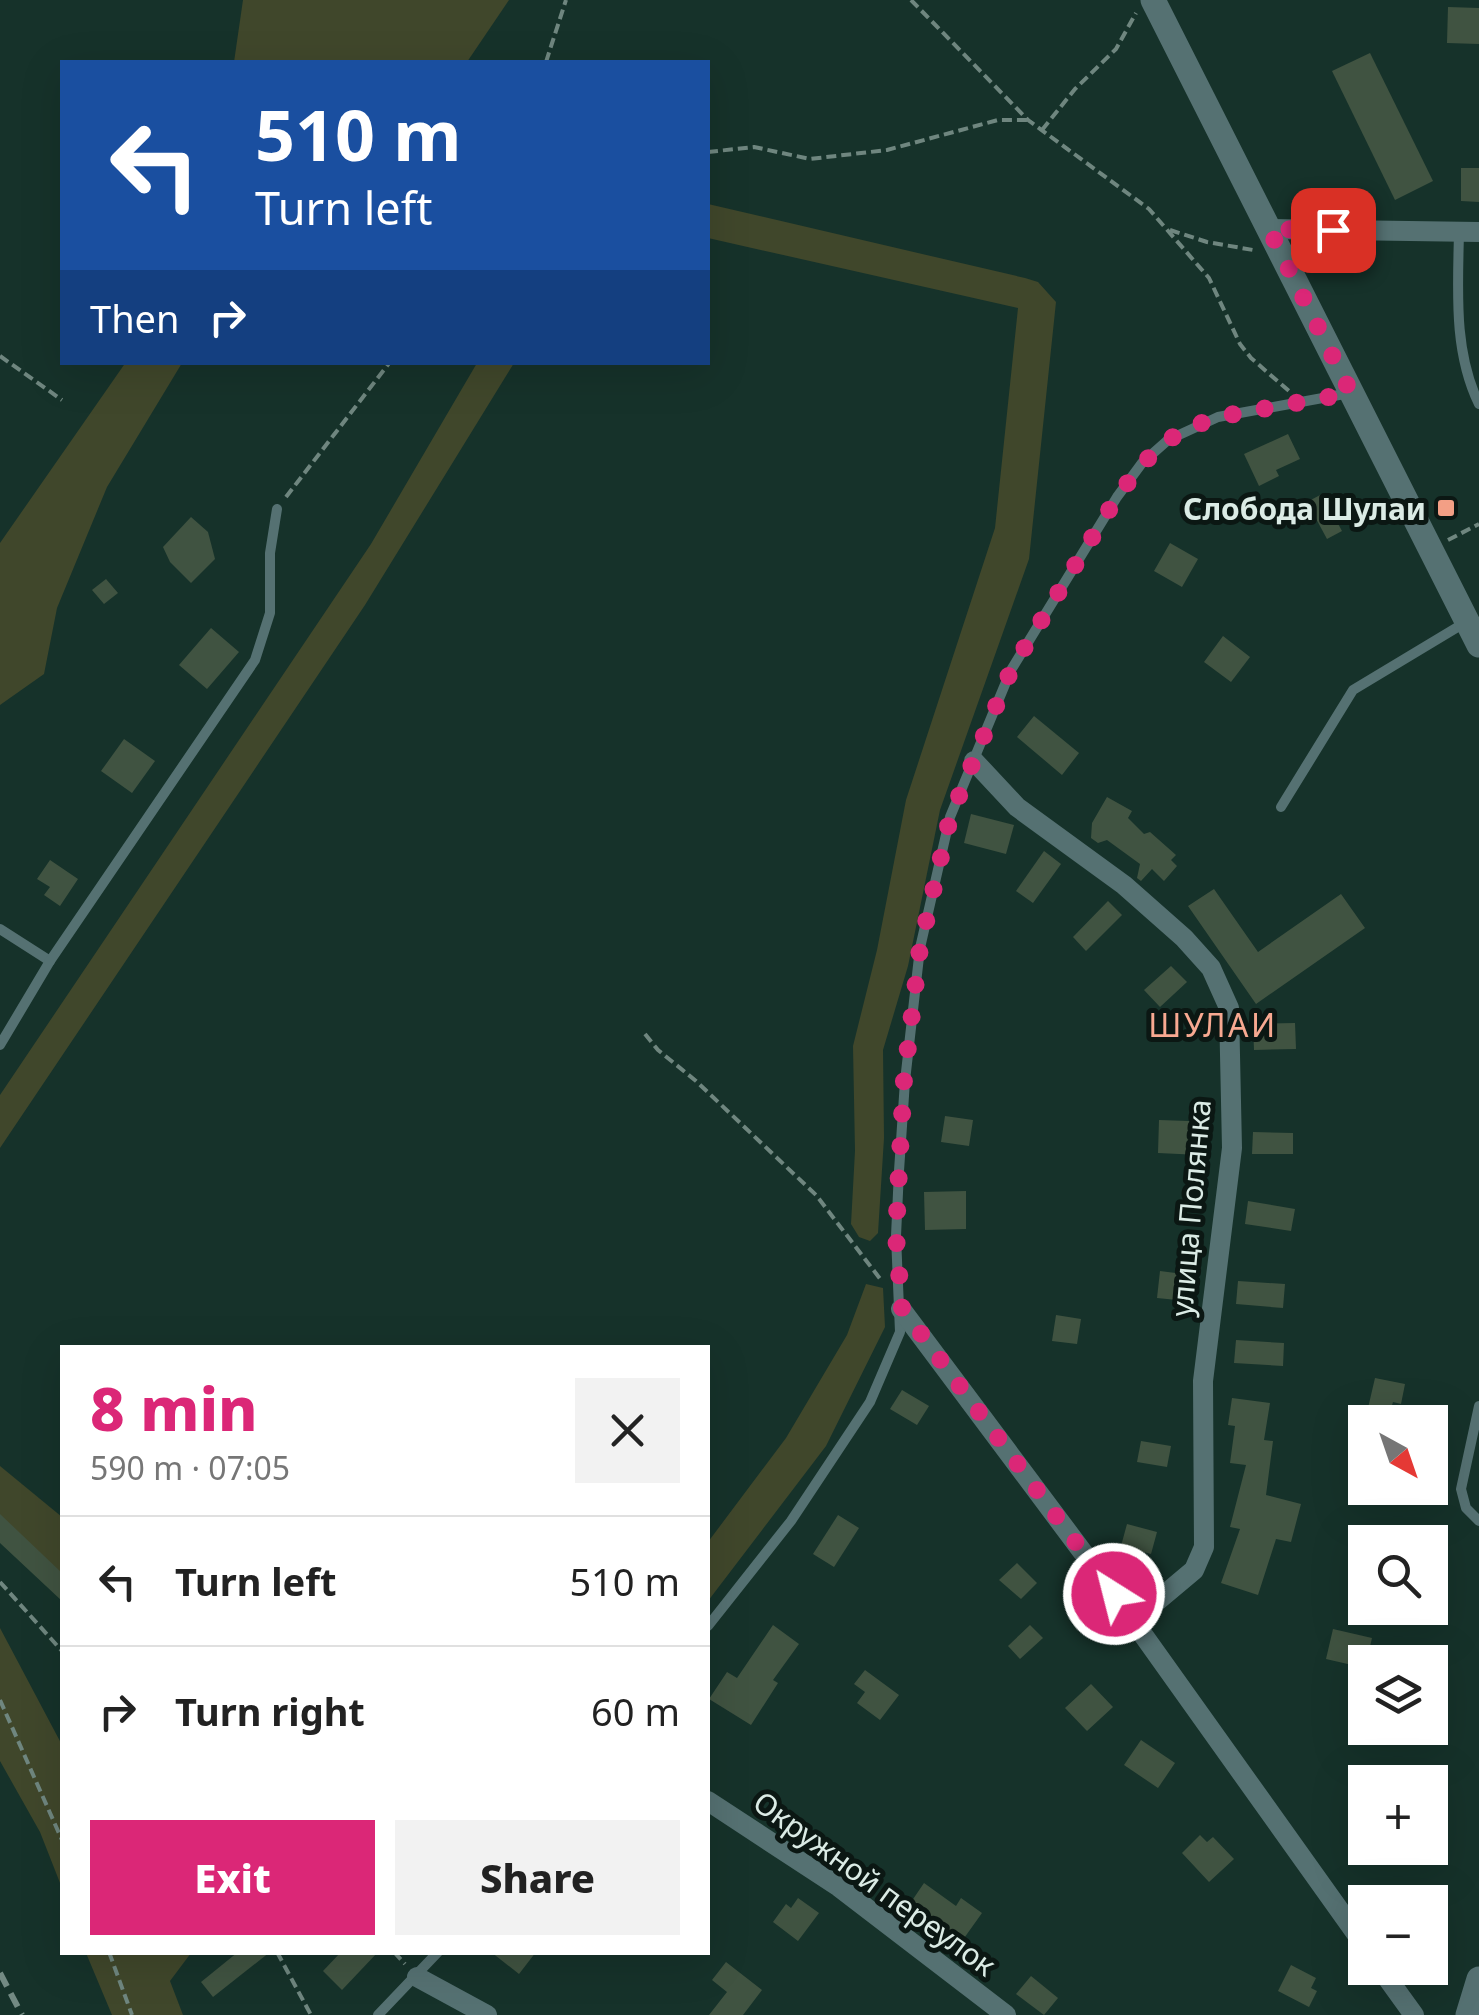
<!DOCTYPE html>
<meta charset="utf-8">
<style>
:root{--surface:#fff;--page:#f2f2f2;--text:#222;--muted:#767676;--line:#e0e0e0;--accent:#db2777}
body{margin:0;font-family:"Noto Sans",sans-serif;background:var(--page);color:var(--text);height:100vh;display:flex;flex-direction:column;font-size:38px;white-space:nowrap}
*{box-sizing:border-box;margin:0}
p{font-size:32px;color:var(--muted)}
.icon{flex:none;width:55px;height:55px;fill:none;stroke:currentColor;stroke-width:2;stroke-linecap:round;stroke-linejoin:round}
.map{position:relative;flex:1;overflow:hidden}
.panel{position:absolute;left:60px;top:1345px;width:650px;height:610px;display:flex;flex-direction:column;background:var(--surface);border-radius:0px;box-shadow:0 10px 40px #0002}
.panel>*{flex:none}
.banner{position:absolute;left:60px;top:60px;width:650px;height:305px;border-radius:0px;box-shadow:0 10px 40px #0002;background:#1a4fa0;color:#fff;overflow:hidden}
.needle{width:65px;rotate:140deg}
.fabs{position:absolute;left:1348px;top:1405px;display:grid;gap:20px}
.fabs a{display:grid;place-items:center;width:100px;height:100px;border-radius:0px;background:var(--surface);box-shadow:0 10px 40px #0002;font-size:50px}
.pin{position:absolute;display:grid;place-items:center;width:85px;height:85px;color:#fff;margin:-42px;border-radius:20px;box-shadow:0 5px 15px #0006}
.me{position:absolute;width:110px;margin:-55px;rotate:324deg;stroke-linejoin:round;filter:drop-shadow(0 0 8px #0008)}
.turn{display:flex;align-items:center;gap:35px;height:210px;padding:0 30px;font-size:45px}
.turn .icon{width:130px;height:130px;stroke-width:2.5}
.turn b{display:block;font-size:70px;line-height:85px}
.then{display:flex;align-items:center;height:95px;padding:0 30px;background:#0003;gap:20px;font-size:38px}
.round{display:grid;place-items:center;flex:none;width:105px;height:105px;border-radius:0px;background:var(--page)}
.overview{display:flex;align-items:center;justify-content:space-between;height:170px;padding:0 30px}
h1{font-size:60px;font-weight:800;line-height:75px;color:var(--accent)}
.cta{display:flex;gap:20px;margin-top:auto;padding:20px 30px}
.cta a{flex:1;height:115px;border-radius:0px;background:var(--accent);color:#fff;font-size:40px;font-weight:800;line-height:115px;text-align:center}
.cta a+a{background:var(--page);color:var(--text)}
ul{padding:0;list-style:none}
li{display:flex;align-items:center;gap:30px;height:130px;padding:0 30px;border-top:2px solid var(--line)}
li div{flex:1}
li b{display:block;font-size:38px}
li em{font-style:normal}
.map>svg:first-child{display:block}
.green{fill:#40472b}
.building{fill:#405341}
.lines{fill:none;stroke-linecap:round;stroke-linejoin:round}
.path{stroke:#6f867f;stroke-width:4;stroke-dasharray:10 5;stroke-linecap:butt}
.service{stroke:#557172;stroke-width:10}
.minor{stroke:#557172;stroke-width:20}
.tertiary{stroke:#557172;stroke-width:25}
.rail{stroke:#738a83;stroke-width:6;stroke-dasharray:15 8;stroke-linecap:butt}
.route{stroke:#db2777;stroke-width:18;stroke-dasharray:0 32.4}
.poi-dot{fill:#f39f85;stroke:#0b1713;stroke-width:4}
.labels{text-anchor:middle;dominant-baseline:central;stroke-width:10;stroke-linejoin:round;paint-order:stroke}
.poi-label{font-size:30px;font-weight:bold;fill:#dbebe5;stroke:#0b1713;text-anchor:end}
.street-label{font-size:30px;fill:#dbebe5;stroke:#0b1713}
.neighbourhood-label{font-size:32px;letter-spacing:2.5px;fill:#f8a991;stroke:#0b1713}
</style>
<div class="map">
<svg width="1479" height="2015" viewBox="0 0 1479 2015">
<rect width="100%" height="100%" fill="#16322a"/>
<g class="green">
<path d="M243,0h266l-42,62h-233z"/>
<path d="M708,204l317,74 13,4 18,20 -27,257 -89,251 -32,156 -25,84 1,88 -6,95 -8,8 -11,-4 -8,-13 4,-73 -2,-105 24,-96 29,-150 89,-272 23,-220 -310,-70z"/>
<path d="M126,362l56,1 -75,124 -50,121 -13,66 -44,31v-162z"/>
<path d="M477,363h37l-149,242 -365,543v-53l371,-551z"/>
<path d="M866,1284l17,4 2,39 -59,119 -118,155v-59l78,-104 61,-103z"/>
<path d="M0,1466l62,51v58l-62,-52z"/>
<path d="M0,1628l62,117v143l-22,-56 -40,-71z"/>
<path d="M86,1953h105l-21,28 13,34h-71z"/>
</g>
<g class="building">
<path d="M1448,7l31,1v36l-32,-1z"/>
<path d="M1370,53l63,128 -38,19 -63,-129z"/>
<path d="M1461,168h18v34l-18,-1z"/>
<path d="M1288,434l12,25 -24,11 3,6 -20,10 -15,-32z"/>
<path d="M1322,494l20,37 -15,8 -20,-37z"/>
<path d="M191,517l17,15 7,27 -24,24 -21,-21 -7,-15z"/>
<path d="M1170,543l28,16 -16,28 -28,-16z"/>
<path d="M106,579l12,14 -14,11 -12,-14z"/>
<path d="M211,628l28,24 -32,37 -28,-24z"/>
<path d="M1223,636l27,21 -19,25 -27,-20z"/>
<path d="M1034,716l45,37 -17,22 -45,-38z"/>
<path d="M124,739l31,22 -23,32 -31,-22z"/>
<path d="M1107,797l25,14 -4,7 16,16 6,-2 26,23 -5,5 6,6 -13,15 -12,-12 -11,12 -4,-3 3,-14 -33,-24 -9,3 -7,-5 1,-15z"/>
<path d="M971,814l43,11 -8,29 -42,-11z"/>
<path d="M1044,851l17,13 -28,39 -17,-12z"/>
<path d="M50,860l28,19 -18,27 -16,-11 6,-8 -13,-8z"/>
<path d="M1214,889l44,63 83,-58 24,34 -109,76 -68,-98z"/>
<path d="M1108,901l14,14 -36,36 -13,-14z"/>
<path d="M1171,966l16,16 -27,25 -16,-17z"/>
<path d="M1295,1023l1,26 -42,1 -1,-26z"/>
<path d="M945,1116l28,4 -4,26 -28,-4z"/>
<path d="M1159,1120l30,1v11h11v23l-42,-2z"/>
<path d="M1253,1132l40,1v21h-41z"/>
<path d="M966,1191v38l-41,1 -1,-38z"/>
<path d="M1248,1201l47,8 -4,22 -46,-7z"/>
<path d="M1160,1271l31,4 -4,26 -30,-3z"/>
<path d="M1238,1281l47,3 -2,24 -47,-4z"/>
<path d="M1056,1315l25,4 -4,25 -25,-3z"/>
<path d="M1236,1340l48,3 -1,23 -49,-3z"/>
<path d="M1375,1378l30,6 -4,20 -8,-2 -3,10 -22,-4z"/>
<path d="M902,1390l27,16 -12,19 -27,-16z"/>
<path d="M1232,1398l38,5 -6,37 9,1 -7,54 35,9 -10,38 -15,-3 -18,56 -37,-12 19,-54 -10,-2 16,-62 -16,-2 5,-37 -7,-1z"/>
<path d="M1141,1441l30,5 -4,21 -30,-5z"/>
<path d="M0,1514l62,59v28l-62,-58z"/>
<path d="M838,1515l21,13 -25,39 -21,-13z"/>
<path d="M1127,1524l30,8 -6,22 -30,-8z"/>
<path d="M1017,1563l20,20 -16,16 -22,-19z"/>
<path d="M773,1625l26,19 -26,36 5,3 -27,42 -42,-26 18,-27 10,6z"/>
<path d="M1030,1625l13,13 -23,21 -12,-13z"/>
<path d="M1333,1629l39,9 -7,30 -39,-9z"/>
<path d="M865,1670l34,25 -19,25 -23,-17 8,-11 -11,-8z"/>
<path d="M1091,1684l22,23 -26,24 -22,-23z"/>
<path d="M1141,1740l34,23 -17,25 -34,-23z"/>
<path d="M1200,1835l7,7 6,-5 21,22 -25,23 -27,-29z"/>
<path d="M924,1883l32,23 5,-8 21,15 -25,35 -52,-37z"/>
<path d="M798,1898l21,15 -21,28 -25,-19 13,-18 5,4z"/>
<path d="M238,1952h32l-57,45 -12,-15z"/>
<path d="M341,1952h37l-36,38 -19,-19z"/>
<path d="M491,1952h45l-17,22z"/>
<path d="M726,1962l36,28 -19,25h-34l18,-23 -15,-12z"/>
<path d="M1291,1965l25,13 -5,10 6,3 -8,16 -31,-16z"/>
<path d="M1031,1976l27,22 -14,17 -28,-21z"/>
</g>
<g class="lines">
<g class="path">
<path d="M911,0l117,120 121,89 60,69 31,66 11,14 38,33"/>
<path d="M546,62l20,-62"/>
<path d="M1042,130l33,-41 41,-40 20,-36"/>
<path d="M708,152l46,-5 56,12 77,-9 111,-30h30"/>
<path d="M1170,230l37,12 46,8"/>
<path d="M0,356l62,44"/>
<path d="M286,497l104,-135"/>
<path d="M1448,540l31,-16"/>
<path d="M645,1034l13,16 38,31 120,114 65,85"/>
<path d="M0,1582l62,69"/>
<path d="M0,1700l62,140"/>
<path d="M109,1952l23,63"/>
<path d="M277,1952l34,63"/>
<path d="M394,1952l11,12"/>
</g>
<g class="service">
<path d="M1459,231c-1,58 -6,120 20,173"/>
<path d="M1281,807l72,-117 113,-68"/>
<path d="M0,929l50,32"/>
<path d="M0,1045l50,-84 205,-301 15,-47v-60l7,-44"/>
<path d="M1479,1406l-18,83 5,19 13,13"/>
<path d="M708,1626l83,-105 79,-119 30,-70 -4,-96 3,-65 6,-90 15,-133 30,-131 61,-147 106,-173 25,-34 26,-23 50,-23 132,-24"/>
<path d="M378,2015l60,-63"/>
</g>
<g class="minor">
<path d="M1269,229l210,3"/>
<path d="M974,761l43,46 107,78 60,53 27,30 18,40 3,140 -29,233 1,166 -10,23 -62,52"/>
<path d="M901,1309l213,285 251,352"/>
<path d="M708,1801l131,86 167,128"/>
<path d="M1380,1968l34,47"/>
<path d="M417,1977l70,38"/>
</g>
<g class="tertiary">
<path d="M1153,0l326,645"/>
<path d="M1468,2015l11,-36"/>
</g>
<path class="rail" d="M0,1973l22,42"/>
</g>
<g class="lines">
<path class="route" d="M1114,1594l-212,-286 -6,-72 3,-65 5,-91 16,-132 30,-130 61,-148 106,-173 25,-33 26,-24 23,-13 27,-10 133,-24 -82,-164 64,1"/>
</g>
<rect class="poi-dot" x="1436" y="498" width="20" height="20" rx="5"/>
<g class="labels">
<g class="poi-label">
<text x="1426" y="508">Слобода Шулаи</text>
</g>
<g class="street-label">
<text transform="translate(1190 1208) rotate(-85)">улица Полянка</text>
<text transform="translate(875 1883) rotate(36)">Окружной переулок</text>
</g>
<g class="neighbourhood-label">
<text x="1213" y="1024">ШУЛАИ</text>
</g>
</g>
</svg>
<div class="fabs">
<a><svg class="needle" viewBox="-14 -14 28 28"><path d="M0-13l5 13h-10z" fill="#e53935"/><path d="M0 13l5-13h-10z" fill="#767676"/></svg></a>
<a><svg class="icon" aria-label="search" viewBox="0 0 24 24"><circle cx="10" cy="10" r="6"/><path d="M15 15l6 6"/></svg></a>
<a><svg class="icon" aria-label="layers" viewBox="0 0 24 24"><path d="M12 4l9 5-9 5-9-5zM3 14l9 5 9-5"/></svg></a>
<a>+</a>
<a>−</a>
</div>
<div class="pin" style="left:1333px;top:230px;background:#d93025"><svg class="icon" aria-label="arrive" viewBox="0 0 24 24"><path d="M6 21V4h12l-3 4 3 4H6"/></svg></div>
<svg class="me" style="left:1114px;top:1594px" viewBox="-20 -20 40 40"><circle r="17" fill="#db2777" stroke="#fff" stroke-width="3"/><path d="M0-11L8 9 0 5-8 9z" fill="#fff"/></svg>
<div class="banner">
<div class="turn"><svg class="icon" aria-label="left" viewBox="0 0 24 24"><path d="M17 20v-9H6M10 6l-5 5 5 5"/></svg><div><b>510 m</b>Turn left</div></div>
<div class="then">Then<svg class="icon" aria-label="right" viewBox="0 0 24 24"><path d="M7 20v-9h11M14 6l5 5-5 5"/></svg></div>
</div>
<section class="panel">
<div class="overview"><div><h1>8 min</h1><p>590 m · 07:05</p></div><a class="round"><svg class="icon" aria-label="close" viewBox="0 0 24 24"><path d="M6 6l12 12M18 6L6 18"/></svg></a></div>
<ul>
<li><svg class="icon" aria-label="left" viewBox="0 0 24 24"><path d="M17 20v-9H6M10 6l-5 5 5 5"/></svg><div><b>Turn left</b></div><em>510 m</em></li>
<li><svg class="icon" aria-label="right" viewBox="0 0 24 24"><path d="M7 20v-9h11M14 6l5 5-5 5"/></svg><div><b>Turn right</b></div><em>60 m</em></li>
</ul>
<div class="cta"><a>Exit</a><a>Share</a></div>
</section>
</div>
